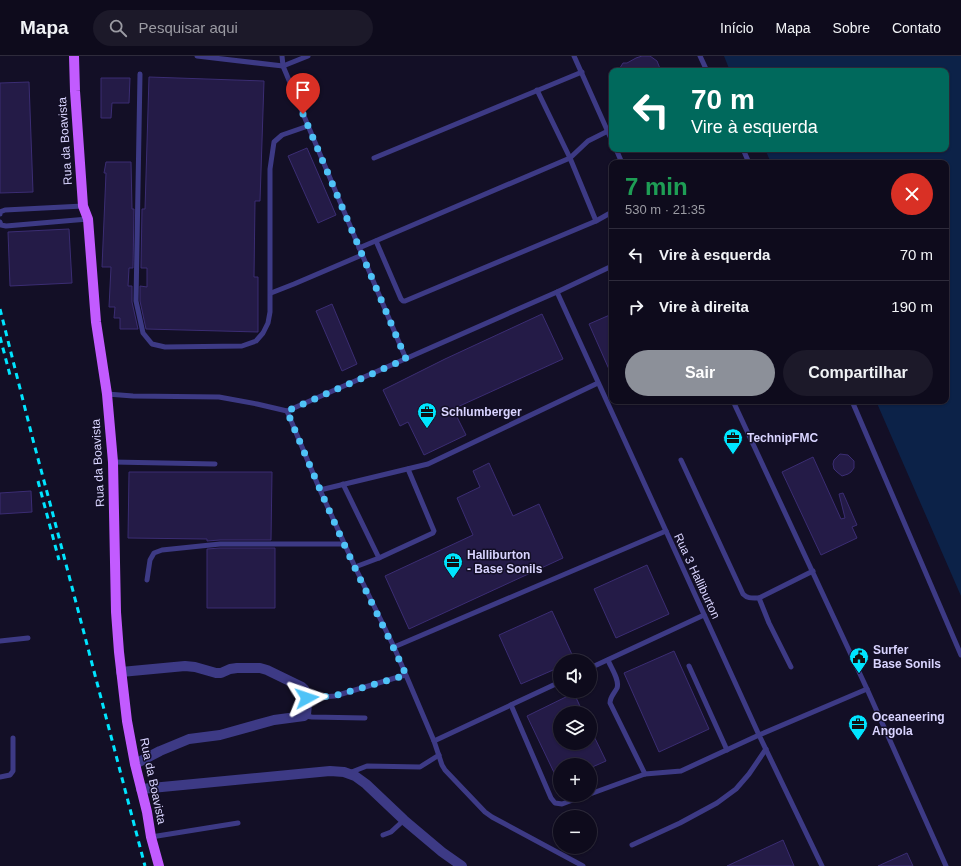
<!DOCTYPE html>
<html lang="pt">
<meta charset="utf-8">
<style>
:root{--surface:#0e0b1c;--page:#1c1929;--text:#f1f3f6;--muted:#9b9ba3;--line:#2e2b3b;--accent:#8c9099}
body{margin:0;font-family:Arial,sans-serif;background:var(--page);color:var(--text);height:100vh;display:flex;flex-direction:column;font-size:15px;white-space:nowrap}
*{box-sizing:border-box;margin:0}
p{font-size:13px;color:var(--muted)}
.icon{flex:none;width:22px;height:22px;fill:none;stroke:currentColor;stroke-width:2;stroke-linecap:round;stroke-linejoin:round}
.map{position:relative;flex:1;overflow:hidden}
.details{position:absolute;left:609px;top:104px;width:340px;height:244px;display:flex;flex-direction:column;background:var(--surface);border-radius:8px;box-shadow:0 1px 3px #0004,0 0 0 1px var(--line)}
.details>*{flex:none}
.guide{position:absolute;left:609px;top:12px;width:340px;height:84px;border-radius:8px;box-shadow:0 1px 3px #0004,0 0 0 1px var(--line);background:#00695c;color:#fff;overflow:hidden}
.fabs{position:absolute;left:553px;top:598px;display:grid;gap:8px}
.fabs a{display:grid;place-items:center;width:44px;height:44px;border-radius:50%;background:var(--surface);box-shadow:0 1px 3px #0004,0 0 0 1px var(--line);font-size:20px}
.pin{position:absolute;display:grid;place-items:center;width:34px;height:34px;color:#fff;margin:-41px -17px;border-radius:50% 50% 50% 0;rotate:-45deg;box-shadow:0 0 4px #0007}
.pin .icon{rotate:45deg}
.me{position:absolute;width:44px;margin:-22px;rotate:85deg;stroke-linejoin:round;filter:drop-shadow(0 0 3px #0008)}
.turn{display:flex;align-items:center;gap:14px;height:84px;padding:0 16px;font-size:18px}
.turn .icon{width:52px;height:52px;stroke-width:2.5}
.turn b{display:block;font-size:28px;line-height:34px}
.round{display:grid;place-items:center;flex:none;width:42px;height:42px;border-radius:21px;background:var(--page)}
.head{display:flex;align-items:center;justify-content:space-between;height:68px;padding:0 16px}
h1{font-size:24px;font-weight:600;line-height:30px;color:#1e9e55}
.cta{display:flex;gap:8px;margin-top:auto;padding:8px 16px}
.cta a{flex:1;height:46px;border-radius:24px;background:var(--accent);color:#fff;font-size:16px;font-weight:600;line-height:46px;text-align:center}
.cta a+a{background:var(--page);color:var(--text)}
ul{padding:0;list-style:none}
li{display:flex;align-items:center;gap:12px;height:52px;padding:0 16px;border-top:1px solid var(--line)}
li div{flex:1}
li b{display:block;font-size:15px}
li em{font-style:normal}
header{display:flex;align-items:center;gap:24px;box-sizing:border-box;height:56px;padding:0 20px;background:var(--surface);border-bottom:1px solid var(--line)}
header strong{font-size:19px}
nav{display:flex;gap:22px;margin-inline-start:auto;font-size:14px}
.search{width:280px;height:36px;background:var(--page);display:flex;align-items:center;gap:10px;box-sizing:border-box;padding:0 14px;border-radius:22px;color:var(--muted);font-size:15px}
.map>svg:first-child{display:block}
.water{fill:#0c2248}
.building{fill:#241b47;stroke:#3b2d73}
.lines{fill:none;stroke-linecap:round;stroke-linejoin:round}
.service{stroke:#3d3a85;stroke-width:5}
.minor{stroke:#3d3a85;stroke-width:10}
.primary{stroke:#c25bff;stroke-width:10}
.rail{stroke:#00e5ff;stroke-width:3;stroke-dasharray:6 5;stroke-linecap:butt}
.route{stroke:#4fc3f7;stroke-width:7;stroke-dasharray:0 12.6}
.labels{text-anchor:middle;dominant-baseline:central;stroke-width:3;stroke-linejoin:round;paint-order:stroke}
.street-label{font-size:12px;fill:#d9d4ff;stroke:#130f26}
.poi-label{font-size:12px;font-weight:bold;fill:#d9d4ff;stroke:#130f26;text-anchor:start}
</style>
<header>
<strong>Mapa</strong>
<div class="search"><svg class="icon" aria-label="search" viewBox="0 0 24 24"><circle cx="10" cy="10" r="6"/><path d="M15 15l6 6"/></svg>Pesquisar aqui</div>
<nav><a>Início</a><a>Mapa</a><a>Sobre</a><a>Contato</a></nav>
</header>
<div class="map">
<svg width="961" height="810" viewBox="0 0 961 810">
<rect width="100%" height="100%" fill="#130f26"/>
<path class="water" d="M724,0h237v540l-85,-195h70v-238h-175l-6,-14h181v-78h-216z"/>
<g class="building">
<path d="M642,0h8l7,5 4,10h-43l5,-8h4l9,-5z"/>
<path d="M149,21l115,4 -4,120h-5l-1,76h4v55l-112,-3 -6,-28v-15l7,1v-19h-6l1,-59h3z"/>
<path d="M101,22h29l-1,25h-17l-1,15h-10z"/>
<path d="M29,26l4,110 -33,1v-110z"/>
<path d="M307,92l29,67 -18,8 -30,-67z"/>
<path d="M106,106h25l1,47h2l-1,59h-4l-1,18h4v16l6,27h-18v-11h-6l1,-11h-6l2,-40h-9l4,-94h-2z"/>
<path d="M69,173l3,54 -62,3 -2,-54z"/>
<path d="M332,248l25,60 -15,7 -26,-60z"/>
<path d="M542,258l21,45 -110,50 13,26 -42,20 -16,-33 -8,4 -17,-36 62,-31z"/>
<path d="M612,258v62l-23,-52z"/>
<path d="M840,398l8,1 6,6v7l-3,4 -3,2 -6,2 -5,-4 -3,-3 -1,-5 1,-4z"/>
<path d="M813,401l28,62 4,-1 -6,-24 4,-1 14,32 -5,2 5,11 -36,17 -39,-83z"/>
<path d="M489,407l24,53 26,-12 24,54 -154,71 -24,-53 88,-41 -16,-37 23,-11 -7,-16z"/>
<path d="M129,416h143l-1,68h-51l-13,1v-2l-79,-1z"/>
<path d="M31,435l1,21 -32,2v-21z"/>
<path d="M220,492h55v60h-68v-59z"/>
<path d="M647,509l22,49 -53,24 -22,-49z"/>
<path d="M552,555l23,50h-15v6l-39,17 -22,-49z"/>
<path d="M674,595l35,78 -50,23 -35,-79z"/>
<path d="M574,637l9,20h-23v30h30v-15l16,33 -16,7v-3h-30v20l-33,-69z"/>
<path d="M783,784l11,26h-67z"/>
<path d="M907,797l6,13h-35z"/>
</g>
<g class="lines">
<g class="service">
<path d="M197,0l86,10 25,-10"/>
<path d="M282,0l1,10 123,293"/>
<path d="M574,0l38,85"/>
<path d="M700,0l7,15"/>
<path d="M140,18l-4,227 7,32 9,11 13,3 77,-1 14,-5 7,-8 5,-10 2,-11v-143l4,-27 8,-7 26,-9"/>
<path d="M537,34l33,68 26,63"/>
<path d="M616,93l6,14"/>
<path d="M743,93l6,14"/>
<path d="M374,102l208,-86"/>
<path d="M0,158v-2l5,-2 78,-4"/>
<path d="M0,166l1,3 5,1 82,-7"/>
<path d="M376,185l25,58 2,2h2l191,-80 16,-9"/>
<path d="M359,192l211,-90 18,-17 20,-10"/>
<path d="M557,236l202,443 63,131"/>
<path d="M271,237l23,-9 68,-29"/>
<path d="M107,338l26,2 86,1 38,7 30,7"/>
<path d="M733,345l134,288 79,177"/>
<path d="M852,345l109,254"/>
<path d="M681,404l62,134c5,5 9,4 16,4l10,25 22,44"/>
<path d="M113,406l102,2"/>
<path d="M343,428l36,74"/>
<path d="M320,434l108,-26 170,-81"/>
<path d="M355,511l24,-9 54,-25 1,-2 -26,-62"/>
<path d="M147,524l3,-20 4,-7 8,-3 58,-6h125"/>
<path d="M759,542l54,-27"/>
<path d="M0,585l28,-3"/>
<path d="M394,591l272,-116"/>
<path d="M608,604c3,8 12,20 9,28 -3,6 -7,9 -7,15l35,71"/>
<path d="M689,610l38,84"/>
<path d="M590,612l114,-53"/>
<path d="M307,642l28,-2 70,-21"/>
<path d="M511,649l40,93 4,5 7,1 24,-9"/>
<path d="M304,660l8,1 53,1"/>
<path d="M434,685l126,-59"/>
<path d="M349,717l18,-7 53,1 19,-12"/>
<path d="M0,721l10,-2 3,-4v-33"/>
<path d="M590,738l55,-20 36,-3 78,-36 108,-46"/>
<path d="M383,779l8,-3 13,-12"/>
<path d="M151,781l87,-14"/>
<path d="M632,789l48,-22 37,-20 19,-14 13,-15 17,-25"/>
<path d="M583,810l-91,-49 -7,-5 -40,-42 -3,-5 -8,-24 -40,-94 -39,-80 -35,-77 -33,-79 270,-119 55,-26"/>
</g>
<g class="minor">
<path d="M121,616l64,-6 10,1 21,6h5l9,-4 7,-1h23l7,2 35,17c7,5 5,19 4,27l-2,2 -30,4 -54,15 -31,4 -29,12 -25,13"/>
<path d="M141,733l189,-18 14,1 11,4 11,8 38,36 38,32 20,14"/>
</g>
<path class="primary" d="M74,0l1,35 8,115 5,13 8,103 11,72 6,68 3,150 3,40 8,69 8,43 12,48 4,25 8,29"/>
<g class="rail">
<path d="M0,253l33,131 18,67 94,359"/>
<path d="M0,281l11,42"/>
<path d="M38,425l21,79"/>
</g>
</g>
<g class="lines">
<path class="route" d="M303,58l103,245 -119,52c22,53 44,105 68,157 17,36 35,71 51,107l-72,21 -27,2"/>
</g>
<defs>
<g id="office-pin" transform="scale(1)"><path d="M0 17L-7.5 6A9.5 9.5 0 1 1 7.5 6Z" fill="#00e5ff" stroke="#130f26"/><path d="M-6-3h4V-5.5h4V-3h4V5H-6ZM-1-4.5V-3h2v-1.5ZM-6 0V1H6V0Z" fill="#111"/></g>
<g id="civic-pin" transform="scale(1)"><path d="M0 17L-7.5 6A9.5 9.5 0 1 1 7.5 6Z" fill="#00e5ff" stroke="#130f26"/><path d="M-.6-6.5H3V-4.5H.6V-3L4-1V1h2V6H-6V1h2V-1L-.6-3ZM-1.2 2.5V6h2.4V2.5Z" fill="#111"/></g>
</defs>
<g fill-rule="evenodd">
<use href="#office-pin" x="427" y="356"/>
<use href="#office-pin" x="733" y="382"/>
<use href="#office-pin" x="453" y="506"/>
<use href="#civic-pin" x="859" y="601"/>
<use href="#office-pin" x="858" y="668"/>
</g>
<g class="labels">
<g class="street-label">
<text transform="translate(65 85) rotate(-94)">Rua da Boavista</text>
<text transform="translate(98 407) rotate(-93)">Rua da Boavista</text>
<text transform="translate(697 520) rotate(65)">Rua 3 Halliburton</text>
<text transform="translate(153 725) rotate(78)">Rua da Boavista</text>
</g>
<g class="poi-label">
<text x="441" y="356">Schlumberger</text>
<text x="747" y="382">TechnipFMC</text>
<text x="467" y="499">Halliburton<tspan x="467" dy="14">- Base Sonils</tspan></text>
<text x="873" y="594">Surfer<tspan x="873" dy="14">Base Sonils</tspan></text>
<text x="872" y="661">Oceaneering<tspan x="872" dy="14">Angola</tspan></text>
</g>
</g>
</svg>
<div class="fabs">
<a><svg class="icon" aria-label="sound" viewBox="0 0 24 24"><path d="M4 9h4l5-4v14l-5-4H4zM17 9q2 3 0 6"/></svg></a>
<a><svg class="icon" aria-label="layers" viewBox="0 0 24 24"><path d="M12 4l9 5-9 5-9-5zM3 14l9 5 9-5"/></svg></a>
<a>+</a>
<a>−</a>
</div>
<div class="pin" style="left:303px;top:58px;background:#d93025"><svg class="icon" aria-label="arrive" viewBox="0 0 24 24"><path d="M6 21V4h12l-3 4 3 4H6"/></svg></div>
<svg class="me" style="left:307px;top:642px" viewBox="-20 -20 40 40"><path d="M0-17L14 15 0 8-14 15z" fill="#4fc3f7" stroke="#fff" stroke-width="4"/></svg>
<div class="guide">
<div class="turn"><svg class="icon" aria-label="left" viewBox="0 0 24 24"><path d="M17 20v-9H6M10 6l-5 5 5 5"/></svg><div><b>70 m</b>Vire à esquerda</div></div>
</div>
<section class="details">
<div class="head"><div><h1>7 min</h1><p>530 m · 21:35</p></div><a class="round" style="background:#d93025;color:#fff"><svg class="icon" aria-label="close" viewBox="0 0 24 24"><path d="M6 6l12 12M18 6L6 18"/></svg></a></div>
<ul>
<li><svg class="icon" aria-label="left" viewBox="0 0 24 24"><path d="M17 20v-9H6M10 6l-5 5 5 5"/></svg><div><b>Vire à esquerda</b></div><em>70 m</em></li>
<li><svg class="icon" aria-label="right" viewBox="0 0 24 24"><path d="M7 20v-9h11M14 6l5 5-5 5"/></svg><div><b>Vire à direita</b></div><em>190 m</em></li>
</ul>
<div class="cta"><a>Sair</a><a>Compartilhar</a></div>
</section>
</div>
